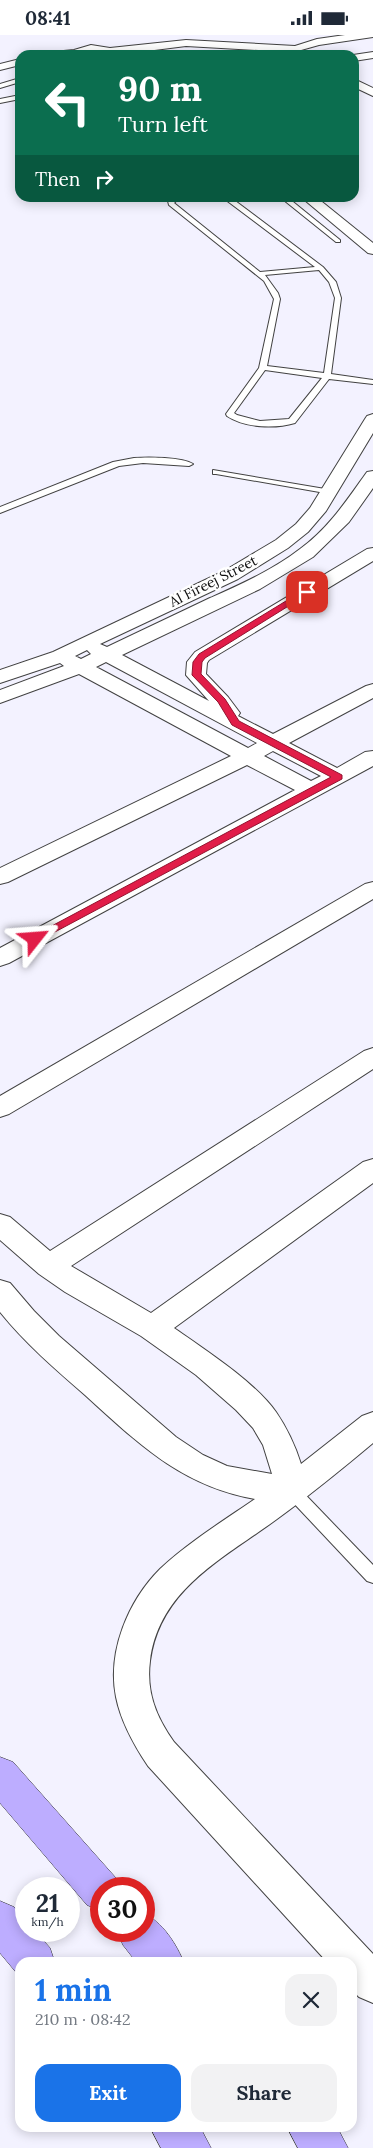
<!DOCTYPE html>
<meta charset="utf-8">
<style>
:root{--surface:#fff;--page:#f2f2f3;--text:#1f2937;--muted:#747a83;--accent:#1a73e8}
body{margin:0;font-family:Lora,serif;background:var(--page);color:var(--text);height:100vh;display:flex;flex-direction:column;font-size:19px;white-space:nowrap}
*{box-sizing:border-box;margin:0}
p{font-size:16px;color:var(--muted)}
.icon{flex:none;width:28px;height:28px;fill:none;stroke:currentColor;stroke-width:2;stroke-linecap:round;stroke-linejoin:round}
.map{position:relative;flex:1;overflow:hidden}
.side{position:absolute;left:15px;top:1922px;width:342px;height:175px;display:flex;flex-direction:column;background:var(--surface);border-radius:15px;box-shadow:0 2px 12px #0003}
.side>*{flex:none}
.guide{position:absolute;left:15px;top:15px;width:344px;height:152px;border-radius:15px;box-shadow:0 2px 12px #0003;background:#0b6e4f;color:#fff;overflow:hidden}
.speed{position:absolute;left:15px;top:1842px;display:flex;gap:10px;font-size:25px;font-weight:700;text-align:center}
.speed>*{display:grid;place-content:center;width:65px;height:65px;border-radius:50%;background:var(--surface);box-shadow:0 2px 12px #0003;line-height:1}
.speed small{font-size:12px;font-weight:400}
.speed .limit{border:8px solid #d22;background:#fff;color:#111}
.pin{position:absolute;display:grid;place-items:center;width:42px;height:42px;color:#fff;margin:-21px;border-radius:10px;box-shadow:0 2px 8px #0006}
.me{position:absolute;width:55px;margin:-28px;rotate:62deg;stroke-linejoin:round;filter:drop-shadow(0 0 4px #0008)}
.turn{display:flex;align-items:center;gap:18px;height:105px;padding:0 20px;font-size:22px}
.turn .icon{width:65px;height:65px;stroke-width:2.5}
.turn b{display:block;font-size:35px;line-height:42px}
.then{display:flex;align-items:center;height:48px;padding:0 20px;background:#0003;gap:10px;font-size:19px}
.round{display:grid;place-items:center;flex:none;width:52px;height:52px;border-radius:15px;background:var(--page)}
.summary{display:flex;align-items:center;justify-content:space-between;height:85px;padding:0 20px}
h1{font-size:30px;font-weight:700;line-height:38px;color:var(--accent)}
.action{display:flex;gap:10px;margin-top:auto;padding:10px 20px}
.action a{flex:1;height:58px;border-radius:15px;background:var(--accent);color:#fff;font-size:20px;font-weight:700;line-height:58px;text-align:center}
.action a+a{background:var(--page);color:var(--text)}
.status{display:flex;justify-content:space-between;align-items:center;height:35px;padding:0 25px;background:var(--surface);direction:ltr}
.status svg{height:14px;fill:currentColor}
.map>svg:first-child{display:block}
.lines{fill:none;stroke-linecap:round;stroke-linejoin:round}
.lane-casing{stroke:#424242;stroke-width:2}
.street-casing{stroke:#424242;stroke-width:2}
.secondary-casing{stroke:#313131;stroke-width:1}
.lane{fill:#fff;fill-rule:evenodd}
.street{fill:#fff;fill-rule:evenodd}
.secondary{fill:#bdadff;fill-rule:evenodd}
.route{fill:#e11d48;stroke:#92132f}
.labels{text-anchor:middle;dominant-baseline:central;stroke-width:5;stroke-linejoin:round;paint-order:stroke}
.far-street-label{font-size:14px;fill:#0f0f0f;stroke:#fff}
</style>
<div class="status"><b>08:41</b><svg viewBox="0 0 49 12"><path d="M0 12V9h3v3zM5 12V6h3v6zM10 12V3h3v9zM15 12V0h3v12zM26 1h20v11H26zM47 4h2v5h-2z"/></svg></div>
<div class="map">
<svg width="373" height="2113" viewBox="0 0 373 2113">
<rect width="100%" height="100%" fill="#f3f2ff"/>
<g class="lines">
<g class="lane-casing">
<g id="lane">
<path d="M20,43v4l-20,6v-4z"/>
<path d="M20,60v4l-20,4v-4z"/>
<path d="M172,162h8l-6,6 86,69 55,-5 -93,-70h8l93,70 13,15 5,16 -10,76 42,6v4l-44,-5 -34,44c-20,6 -50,5 -68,-7l-1,-2 33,-46 15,-69 -10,-18 -95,-76 -1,-4zM319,235l10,12 6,16 -11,75 -57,-7 13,-67 -2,-6 -13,-18zM265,335l57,8 -33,41 -29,2 -23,-6 -3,-2z"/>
<path d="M280,162h7l53,43v2h-4z"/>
<path d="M134,423c14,-1 48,-1 59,6l-4,2 -46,-3 -24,3 -119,47v-6l113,-45z"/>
<path d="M213,435l118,20 4,2 -4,2 -115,-20h-3z"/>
<path d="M291,1449l5,1 77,80v18l-6,-2 -81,-86 -3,-5 3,-5z"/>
</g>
</g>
<g class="street-casing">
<g id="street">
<path d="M345,0h28v2l-54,8 -25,7 -108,-6 -71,9h-11v-2h-20v2h-36l5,-3 21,-2 17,-5 19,3 76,-8 109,6 22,-7z"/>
<path d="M373,17v6l-19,3 -1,-6z"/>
<path d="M20,24v6l-20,5v-6z"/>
<path d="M354,44l19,9v8l-19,-9z"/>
<path d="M301,162h15l57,46v11l-5,-1z"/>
<path d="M373,379v19l-47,78 -18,21 -20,16 -50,31 -138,65 7,3c34,-16 69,-33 103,-49 31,-14 63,-28 90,-49 28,-20 47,-49 67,-77l6,-1v17l-24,34 -36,35 -53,32 -138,66 87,46 -23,-26 1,-13 8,-10 172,-103 6,-1v13l-164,99 -2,3 -1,11 22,23 12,16 -2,3 35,18 93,-48 7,-2v14l-84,45 48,25 28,-16 8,-1v15l-364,197 -9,3v-18l295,-158 -48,-25 -239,117 -8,2v-16l231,-112 -152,-82 -79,29v-13l64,-24 -4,-3 -60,20v-13l53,-18 171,-81 52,-31 20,-16 14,-16 55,-89 2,-3zM87,615l4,4 -10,5 -6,-3zM106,627l151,81 -9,5 -152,-81zM273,716l48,25 -10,5 -47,-25z"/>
<path d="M373,847v17l-364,215 -9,3v-21l365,-212z"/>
<path d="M373,1013v21l-302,197 80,47 212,-151 10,-3v24l-199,145c30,21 81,54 102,84 11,16 19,33 25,52l61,-48 11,-4v31c-31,26 -63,52 -96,76 -53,39 -118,70 -127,142 -4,31 6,56 24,81l199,212v49l-14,-6 -7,-7v-27h-24l-180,-197c-14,-21 -27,-44 -32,-69 -9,-45 12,-96 44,-128 29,-27 63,-48 95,-70 -74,-13 -117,-56 -170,-104 -30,-26 -60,-52 -85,-83v-32l10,3 24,28 25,25 117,101 27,18 24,11 45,8 -9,-29 -10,-17 -17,-18 -40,-35 -55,-39 -76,-44 -26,-18 -39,-34v-26l10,3 40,34 314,-200z"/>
</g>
</g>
<g class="secondary-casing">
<g id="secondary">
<path d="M0,1722l13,5 102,115 5,12h-19v22l-14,-6 -87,-102z"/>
<path d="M0,1866l14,6 12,14v10h9l15,17 5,15h-35v14l-20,-24z"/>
<path d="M144,1879c18,7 33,31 40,49h-47l-14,-18 -6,-14h27z"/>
<path d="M150,2092h50l11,21h-50z"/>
<path d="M287,2092h50l11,21h-50z"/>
</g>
</g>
<use href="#lane" class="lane"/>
<use href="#street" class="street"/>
<use href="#secondary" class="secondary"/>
</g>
<path class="route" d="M304,555l7,2 -106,66 -3,4 -1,12 24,25 14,22 103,54v4l-304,162h-7l-1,-2 1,-2 300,-160 -99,-52 -14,-23 -26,-27 1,-13 6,-8z"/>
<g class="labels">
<g class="far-street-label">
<text transform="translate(213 546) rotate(-27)">Al Fireej Street</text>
</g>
</g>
</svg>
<div class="speed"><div>21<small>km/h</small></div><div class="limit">30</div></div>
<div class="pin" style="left:307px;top:557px;background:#d93025"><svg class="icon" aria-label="arrive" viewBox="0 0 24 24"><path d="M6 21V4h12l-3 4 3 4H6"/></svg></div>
<svg class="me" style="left:35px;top:904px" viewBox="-20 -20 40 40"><path d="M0-17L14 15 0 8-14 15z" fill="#e11d48" stroke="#fff" stroke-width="4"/></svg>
<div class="guide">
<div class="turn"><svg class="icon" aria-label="left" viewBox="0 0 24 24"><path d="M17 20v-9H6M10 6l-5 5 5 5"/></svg><div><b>90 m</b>Turn left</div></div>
<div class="then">Then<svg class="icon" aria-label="right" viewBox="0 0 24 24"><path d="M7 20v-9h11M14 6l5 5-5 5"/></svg></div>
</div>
<section class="side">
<div class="summary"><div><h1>1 min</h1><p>210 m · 08:42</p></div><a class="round"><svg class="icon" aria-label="close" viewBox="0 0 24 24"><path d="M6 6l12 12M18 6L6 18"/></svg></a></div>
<div class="action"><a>Exit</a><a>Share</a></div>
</section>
</div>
